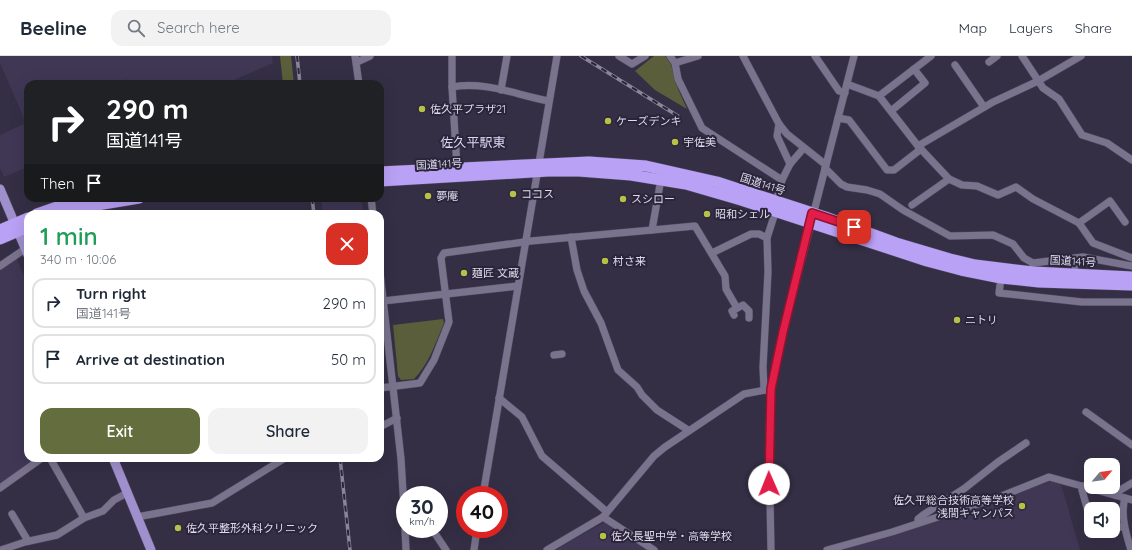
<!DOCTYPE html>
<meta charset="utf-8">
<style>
:root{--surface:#fff;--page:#f2f2f3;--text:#1f2937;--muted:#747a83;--line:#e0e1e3;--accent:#646d3e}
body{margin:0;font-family:Quicksand,"Noto Sans JP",sans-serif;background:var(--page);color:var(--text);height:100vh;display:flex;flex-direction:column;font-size:15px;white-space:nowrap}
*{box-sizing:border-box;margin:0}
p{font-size:13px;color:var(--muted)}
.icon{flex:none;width:22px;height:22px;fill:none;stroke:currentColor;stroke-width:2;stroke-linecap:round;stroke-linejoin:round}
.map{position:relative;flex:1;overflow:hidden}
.drawer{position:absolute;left:24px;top:154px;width:360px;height:252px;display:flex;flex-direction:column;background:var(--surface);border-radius:12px;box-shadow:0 4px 16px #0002}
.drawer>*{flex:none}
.banner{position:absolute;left:24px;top:24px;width:360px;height:122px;border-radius:12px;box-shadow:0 4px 16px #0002;background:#202124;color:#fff;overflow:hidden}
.needle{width:26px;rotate:61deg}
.buttons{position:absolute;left:1084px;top:402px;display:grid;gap:8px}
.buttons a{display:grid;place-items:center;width:36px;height:36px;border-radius:8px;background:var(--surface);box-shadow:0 4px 16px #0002;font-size:20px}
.speed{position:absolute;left:396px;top:430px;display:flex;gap:8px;font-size:20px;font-weight:700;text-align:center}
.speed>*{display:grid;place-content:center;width:52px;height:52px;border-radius:50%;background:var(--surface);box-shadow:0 4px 16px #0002;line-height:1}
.speed small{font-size:10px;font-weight:400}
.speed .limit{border:6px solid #d22;background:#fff;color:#111}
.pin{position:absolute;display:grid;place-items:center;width:34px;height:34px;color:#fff;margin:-17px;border-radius:8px;box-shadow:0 2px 6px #0006}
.me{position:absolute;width:44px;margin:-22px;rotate:359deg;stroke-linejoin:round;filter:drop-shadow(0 0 3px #0008)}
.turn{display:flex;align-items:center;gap:14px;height:84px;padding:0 16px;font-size:18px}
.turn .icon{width:52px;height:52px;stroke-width:2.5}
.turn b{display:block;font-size:28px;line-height:34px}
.then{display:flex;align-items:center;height:38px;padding:0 16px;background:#0003;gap:8px;font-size:15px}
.round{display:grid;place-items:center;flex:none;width:42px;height:42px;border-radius:12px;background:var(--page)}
.overview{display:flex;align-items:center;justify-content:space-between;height:68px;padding:0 16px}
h1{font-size:24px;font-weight:600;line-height:30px;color:#1e9e55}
.cta{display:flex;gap:8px;margin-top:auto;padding:8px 16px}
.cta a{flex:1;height:46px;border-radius:12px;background:var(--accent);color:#fff;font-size:16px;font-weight:600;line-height:46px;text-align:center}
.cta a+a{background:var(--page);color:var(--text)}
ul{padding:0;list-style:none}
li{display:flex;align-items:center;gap:12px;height:50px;margin:0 8px 6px;padding:0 8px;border:2px solid var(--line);border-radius:12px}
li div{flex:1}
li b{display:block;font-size:15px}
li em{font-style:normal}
header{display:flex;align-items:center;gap:24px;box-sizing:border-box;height:56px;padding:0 20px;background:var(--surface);border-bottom:1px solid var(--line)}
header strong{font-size:19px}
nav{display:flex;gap:22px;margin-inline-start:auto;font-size:14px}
.search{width:280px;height:36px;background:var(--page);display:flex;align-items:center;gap:10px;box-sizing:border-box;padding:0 14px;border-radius:12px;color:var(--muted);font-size:15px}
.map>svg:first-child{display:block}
.built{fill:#3f3754}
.green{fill:#5b5e3a}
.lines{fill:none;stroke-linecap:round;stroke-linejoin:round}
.minor-casing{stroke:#4f4a5d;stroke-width:8}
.major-casing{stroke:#4f4a5d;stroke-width:10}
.highway-casing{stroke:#4f4a5d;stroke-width:12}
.minor{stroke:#79738d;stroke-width:7}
.major{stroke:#9f8fcc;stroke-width:9}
.highway{stroke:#b9a1f6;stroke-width:11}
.rail-casing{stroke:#8a8598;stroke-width:3.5}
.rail{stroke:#2b253c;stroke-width:2;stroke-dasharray:6;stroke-linecap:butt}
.route-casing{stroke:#92132f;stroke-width:10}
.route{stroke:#e11d48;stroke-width:7}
.poi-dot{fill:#b8c147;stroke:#2b253c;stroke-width:1.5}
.labels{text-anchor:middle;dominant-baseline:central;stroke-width:4;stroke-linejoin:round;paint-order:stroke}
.poi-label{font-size:11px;fill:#dfdbea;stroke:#2b253c;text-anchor:start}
.street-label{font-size:11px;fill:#dfdbea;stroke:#2b253c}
.quarter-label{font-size:13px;fill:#dcd5f3;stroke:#2b253c}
</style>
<header>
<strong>Beeline</strong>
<div class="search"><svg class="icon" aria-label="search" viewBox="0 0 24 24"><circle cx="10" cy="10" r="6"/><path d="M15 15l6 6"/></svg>Search here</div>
<nav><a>Map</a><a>Layers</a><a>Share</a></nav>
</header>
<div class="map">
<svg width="1132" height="494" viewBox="0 0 1132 494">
<rect width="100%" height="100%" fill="#352f46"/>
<g class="built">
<path d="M0,0h272l1,7 -48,21h-91l-8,-5 -2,5h-96v83l-24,10 -4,-9v-33l26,-12 -26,-60z"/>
<path d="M321,142h40l3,16h-41z"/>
<path d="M15,203l2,1 11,25v173h10l-38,26v-214z"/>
<path d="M1052,425l9,3 19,66h-244l76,-22z"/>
<path d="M605,466l44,28h-94z"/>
</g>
<g class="green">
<path d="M280,0h11l3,28h-11z"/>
<path d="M654,0h11l6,8 7,25 9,20 -32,-19 -20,-19z"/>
<path d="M443,263l1,4c-8,19 -15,41 -30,56l-13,1 -3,-4 -5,-51z"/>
</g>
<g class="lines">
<g class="minor-casing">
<g id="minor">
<path d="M355,0l4,28"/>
<path d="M452,0v31l5,80"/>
<path d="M619,0l13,8 13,-8"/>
<path d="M670,0l5,7 3,16 24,49 80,52 -6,22"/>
<path d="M743,0l36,68 8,10 39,31"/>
<path d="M815,0l24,35 6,2"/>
<path d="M1022,0l21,32 16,11 23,36 25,8 25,17"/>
<path d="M357,6l13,-6"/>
<path d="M989,6l8,-6"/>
<path d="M675,7l23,-7"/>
<path d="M955,9l29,42"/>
<path d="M847,28l32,12 39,50 31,33 13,6 15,1 21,9 18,-8 17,12 46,24 14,20 39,15"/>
<path d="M452,31c34,-6 64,8 97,14"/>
<path d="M501,34l6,-34"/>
<path d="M879,40l52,-40"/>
<path d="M891,55l34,-28 -11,-14"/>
<path d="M838,62l11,2 38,50h7l27,-21"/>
<path d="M779,68l-2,12 13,28"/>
<path d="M918,90l75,-44 45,-21 43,-25"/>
<path d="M825,112l16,16 6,3 20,3 13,4 23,16 47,26 43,-1 20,9 11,14 9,5"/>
<path d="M782,124l8,-16 13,-15"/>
<path d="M371,142l2,16"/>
<path d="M912,149l37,-26"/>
<path d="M1079,167l31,-22 15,21"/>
<path d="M652,174l43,-4 30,50 1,13 11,19"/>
<path d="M571,181l6,33 7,21 17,32 17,47 19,17 5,8 15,15 31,20"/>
<path d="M712,197l39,-19h8l8,4"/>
<path d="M1075,202v8"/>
<path d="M0,210l25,-17"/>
<path d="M1033,210v-3l50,-6 49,9"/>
<path d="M380,216l21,187 4,66"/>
<path d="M1001,222l-2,15 83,9h50"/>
<path d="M383,245l135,-15"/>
<path d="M734,259l-2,-4 11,-6 6,6v7"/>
<path d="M554,299l8,-1"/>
<path d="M380,332l40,-5 14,-23 15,-38 -8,-64 3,-5 87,-12 121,-11 9,-51"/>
<path d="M764,334l-1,-23 5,-95 -1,-34 8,-25"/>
<path d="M499,342l23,19 20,39 65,56"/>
<path d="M1086,356l46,33"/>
<path d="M380,371l17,-9"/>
<path d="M50,402l34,60"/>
<path d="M1083,430l-1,4 9,32"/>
<path d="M0,432l42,-30"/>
<path d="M483,439l74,-439"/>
<path d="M1115,439l2,-3 15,-9"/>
<path d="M1125,442c-5,16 1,36 6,52"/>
<path d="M12,458l16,27"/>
<path d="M137,461l75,-14 73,-45"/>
<path d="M603,461l51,33"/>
<path d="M918,467v-4l5,-4 42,-27 33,-26 28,-19"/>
<path d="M405,473l1,21"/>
<path d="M432,473l14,21"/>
<path d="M1113,473l11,-3"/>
<path d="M1093,475l1,2 10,-2"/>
<path d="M1,494l24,-8 32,-7 27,-17 19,-7 11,-11 13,-7"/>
<path d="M474,494l3,-21"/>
<path d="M547,494l56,-33 51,-61 11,-9 79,-53 27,-5"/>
<path d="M771,494l-2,-102 2,-59 12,-57 71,-276"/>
<path d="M827,494l65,-18 107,-35 50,-20 83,23"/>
</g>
</g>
<g class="major-casing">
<g id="major">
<path d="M0,133l28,66"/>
<path d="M113,402l38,92"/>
</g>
</g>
<g class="highway-casing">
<g id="highway">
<path d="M380,116l209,-10 57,4 71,16 108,35 71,26 54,16 25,6 58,7 99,5"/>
<path d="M380,125l168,-10h31l52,4 55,9 55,16 186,61 34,9 40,8 38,4 93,3"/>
<path d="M37,158l46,-16"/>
<path d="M61,158l24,-7 54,-9"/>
<path d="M0,174l28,-12"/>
<path d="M0,183l28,-12"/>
</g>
</g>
<use href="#minor" class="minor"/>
<use href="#major" class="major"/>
<use href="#highway" class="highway"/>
<g class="rail-casing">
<g id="rail">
<path d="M297,0l3,28"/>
<path d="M581,0l97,60"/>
<path d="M312,142l2,16"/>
<path d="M340,402l10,92"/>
</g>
</g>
<use href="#rail" class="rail"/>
</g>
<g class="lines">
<g class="route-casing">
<path id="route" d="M769,428l2,-95 12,-57 29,-119 42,14"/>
</g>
<use href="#route" class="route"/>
</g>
<g class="poi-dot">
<circle cx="422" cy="53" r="4"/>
<circle cx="608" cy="65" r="4"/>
<circle cx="675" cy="86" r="4"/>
<circle cx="513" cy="138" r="4"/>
<circle cx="428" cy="140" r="4"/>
<circle cx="623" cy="143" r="4"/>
<circle cx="707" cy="158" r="4"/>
<circle cx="605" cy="205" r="4"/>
<circle cx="464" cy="217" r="4"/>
<circle cx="957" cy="264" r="4"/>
<circle cx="1022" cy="450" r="4"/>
<circle cx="178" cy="472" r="4"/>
<circle cx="603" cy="480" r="4"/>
</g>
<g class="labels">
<g class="poi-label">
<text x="430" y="53">佐久平プラザ21</text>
<text x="616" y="65">ケーズデンキ</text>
<text x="683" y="86">宇佐美</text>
<text x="521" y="138">ココス</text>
<text x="436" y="140">夢庵</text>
<text x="631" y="143">スシロー</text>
<text x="715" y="158">昭和シェル</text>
<text x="613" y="205">村さ来</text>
<text x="472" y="217">麺匠 文蔵</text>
<text x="965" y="264">ニトリ</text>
<text x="1014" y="444" text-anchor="end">佐久平総合技術高等学校<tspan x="1014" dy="13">浅間キャンパス</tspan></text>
<text x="186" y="472">佐久平整形外科クリニック</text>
<text x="611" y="480">佐久長聖中学・高等学校</text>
</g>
<g class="street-label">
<text transform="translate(439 108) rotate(-3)">国道141号</text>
<text transform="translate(763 128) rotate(18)">国道141号</text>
<text transform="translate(1073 205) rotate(3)">国道141号</text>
</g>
<g class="quarter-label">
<text x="473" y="86">佐久平駅東</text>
</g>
</g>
</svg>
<div class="buttons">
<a><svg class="needle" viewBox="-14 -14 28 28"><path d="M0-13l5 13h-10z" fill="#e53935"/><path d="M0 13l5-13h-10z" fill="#747a83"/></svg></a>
<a><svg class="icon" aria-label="sound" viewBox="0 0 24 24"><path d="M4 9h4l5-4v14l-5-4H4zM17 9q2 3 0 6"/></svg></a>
</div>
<div class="speed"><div>30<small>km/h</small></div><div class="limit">40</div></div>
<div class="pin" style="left:854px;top:171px;background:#d93025"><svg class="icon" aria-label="arrive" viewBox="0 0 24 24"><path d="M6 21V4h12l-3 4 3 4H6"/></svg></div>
<svg class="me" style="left:769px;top:428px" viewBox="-20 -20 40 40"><circle r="19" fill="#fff"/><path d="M0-13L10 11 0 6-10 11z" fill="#e11d48"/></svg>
<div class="banner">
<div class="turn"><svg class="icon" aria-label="right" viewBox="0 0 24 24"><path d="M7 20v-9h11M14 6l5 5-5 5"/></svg><div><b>290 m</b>国道141号</div></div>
<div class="then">Then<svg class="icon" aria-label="arrive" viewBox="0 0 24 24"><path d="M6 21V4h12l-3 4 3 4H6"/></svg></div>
</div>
<section class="drawer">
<div class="overview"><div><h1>1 min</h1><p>340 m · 10:06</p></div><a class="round" style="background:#d93025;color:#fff"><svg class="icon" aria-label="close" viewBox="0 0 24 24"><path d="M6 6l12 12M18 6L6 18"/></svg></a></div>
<ul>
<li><svg class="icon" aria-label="right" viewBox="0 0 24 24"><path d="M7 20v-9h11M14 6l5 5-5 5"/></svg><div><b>Turn right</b><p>国道141号</p></div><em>290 m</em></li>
<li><svg class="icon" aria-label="arrive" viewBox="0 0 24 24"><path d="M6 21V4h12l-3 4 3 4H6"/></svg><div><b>Arrive at destination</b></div><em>50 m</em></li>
</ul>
<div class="cta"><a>Exit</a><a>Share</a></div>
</section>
</div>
